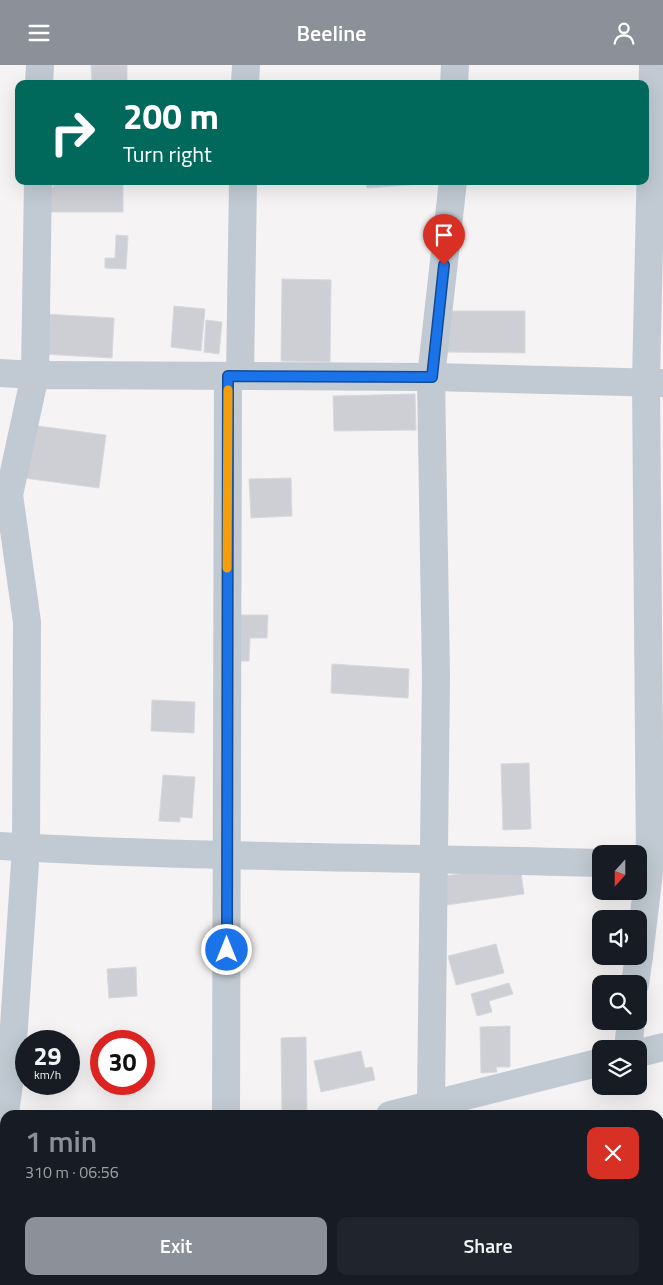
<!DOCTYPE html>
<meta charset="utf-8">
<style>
:root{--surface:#171b24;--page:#20242c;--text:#f1f3f6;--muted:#9ea1a6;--accent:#8c9099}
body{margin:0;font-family:"Titillium Web",sans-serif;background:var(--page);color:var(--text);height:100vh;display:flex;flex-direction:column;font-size:19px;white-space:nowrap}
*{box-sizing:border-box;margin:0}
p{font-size:16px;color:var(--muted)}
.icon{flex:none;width:28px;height:28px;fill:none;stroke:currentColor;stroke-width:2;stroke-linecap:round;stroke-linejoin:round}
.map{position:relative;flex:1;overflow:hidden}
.drawer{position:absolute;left:0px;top:1045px;width:664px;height:175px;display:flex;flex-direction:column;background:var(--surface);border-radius:15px 15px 0 0;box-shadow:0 5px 20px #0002}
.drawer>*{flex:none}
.top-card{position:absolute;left:15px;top:15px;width:634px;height:105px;border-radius:10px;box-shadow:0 5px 20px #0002;background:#00695c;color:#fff;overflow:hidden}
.needle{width:32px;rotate:201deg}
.fabs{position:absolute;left:592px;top:780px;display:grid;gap:10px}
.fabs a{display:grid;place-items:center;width:55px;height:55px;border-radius:10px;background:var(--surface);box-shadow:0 5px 20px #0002;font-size:25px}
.speed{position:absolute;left:15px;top:965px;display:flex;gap:10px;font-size:25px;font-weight:700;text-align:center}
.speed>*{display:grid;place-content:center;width:65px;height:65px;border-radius:50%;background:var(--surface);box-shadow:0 5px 20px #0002;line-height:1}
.speed small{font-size:12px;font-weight:400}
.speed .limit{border:8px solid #d22;background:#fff;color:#111}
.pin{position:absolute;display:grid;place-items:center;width:42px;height:42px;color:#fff;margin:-51px -21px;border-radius:50% 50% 50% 0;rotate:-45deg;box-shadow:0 0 5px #0007}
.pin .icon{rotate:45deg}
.me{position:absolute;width:55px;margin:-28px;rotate:0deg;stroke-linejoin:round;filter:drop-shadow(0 0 4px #0008)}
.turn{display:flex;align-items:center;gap:18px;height:105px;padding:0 25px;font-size:22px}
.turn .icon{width:65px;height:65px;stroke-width:2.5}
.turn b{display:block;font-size:35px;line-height:42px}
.round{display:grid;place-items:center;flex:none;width:52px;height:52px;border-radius:10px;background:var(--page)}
.head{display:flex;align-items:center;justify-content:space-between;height:85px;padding:0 25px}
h1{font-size:30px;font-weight:600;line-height:38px;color:var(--accent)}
.button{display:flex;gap:10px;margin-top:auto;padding:10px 25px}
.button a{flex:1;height:58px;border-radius:10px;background:var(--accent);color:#fff;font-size:20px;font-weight:600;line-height:58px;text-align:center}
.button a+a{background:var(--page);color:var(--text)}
header{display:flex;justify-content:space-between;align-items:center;height:65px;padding:0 25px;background:var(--accent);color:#fff;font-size:22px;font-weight:600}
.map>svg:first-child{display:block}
.building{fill:#cdcfd5;stroke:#d7d9de}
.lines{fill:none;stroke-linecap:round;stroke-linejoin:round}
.minor{stroke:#c1cad2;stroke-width:28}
.route-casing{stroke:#114b97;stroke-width:12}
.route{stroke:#1a73e8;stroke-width:9}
.slow{stroke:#f59e0b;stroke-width:9}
</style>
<header><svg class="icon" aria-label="menu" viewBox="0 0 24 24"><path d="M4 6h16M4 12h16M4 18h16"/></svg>Beeline<svg class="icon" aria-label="person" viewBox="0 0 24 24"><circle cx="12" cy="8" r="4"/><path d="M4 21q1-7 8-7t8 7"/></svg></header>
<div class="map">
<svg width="663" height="1220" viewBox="0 0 663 1220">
<rect width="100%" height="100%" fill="#f5f3f3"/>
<g class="building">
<path d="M91,0h36v19h-35z"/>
<path d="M366,116h53l1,3 -53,4z"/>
<path d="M53,117h70v30h-77v-24h7z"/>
<path d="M116,170l12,1 -2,33 -21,-1v-10h10z"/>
<path d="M282,214l49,1 -1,82 -49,-1z"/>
<path d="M174,241l31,3 -4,42 -30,-4z"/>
<path d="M447,246h78v42l-78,-1z"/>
<path d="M45,249l69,4 -2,40 -70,-4z"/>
<path d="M206,255l16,2 -3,32 -15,-2z"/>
<path d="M415,329l1,36 -82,1 -1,-35z"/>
<path d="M30,360l76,10 -7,53 -75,-10z"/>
<path d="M291,413l1,38 -41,2 -2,-39z"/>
<path d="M234,550h34l-1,23h-17l-1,23h-15z"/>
<path d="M332,599l77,5 -1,29 -77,-5z"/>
<path d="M152,635l43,2 -1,31 -43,-2z"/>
<path d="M529,698l2,66 -28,1 -2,-66z"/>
<path d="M163,710l32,2 -3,41 -12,-1v5l-21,-1z"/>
<path d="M520,801l4,28 -84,12 -4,-29z"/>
<path d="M496,879l8,29 -48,12 -8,-29z"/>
<path d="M136,902l1,29 -28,2 -2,-29z"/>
<path d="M509,918l4,11 -24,7 3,11 -15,4 -6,-22z"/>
<path d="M510,961v41h-14l1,5 -16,1 -1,-46z"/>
<path d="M306,972l1,77h-25l-1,-76z"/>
<path d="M361,986l4,17 7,-1 3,13 -54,12 -7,-31z"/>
<path d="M5,1171v44h21l2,5h-28v-47z"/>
<path d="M386,1215h23l-2,5h-9z"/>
</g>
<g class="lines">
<g class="minor">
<path d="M39,19l1,-19"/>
<path d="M245,19l1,-19"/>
<path d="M454,19l1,-19"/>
<path d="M0,308l35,2 3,-194"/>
<path d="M240,311l3,-195"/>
<path d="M0,781c200,12 401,11 601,17"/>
<path d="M639,891l11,-92 -4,-482 7,-317"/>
<path d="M635,919l4,-28"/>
<path d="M628,984l3,-28"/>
<path d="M639,988l24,-6"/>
<path d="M431,1039l5,-427 -5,-300 22,-196"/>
<path d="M226,1050l2,-739"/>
<path d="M390,1050l211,-53"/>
<path d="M0,1081l11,-75 15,-223 1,-226 -18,-127 26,-120 396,2 232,6"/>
<path d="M319,1215l1,5"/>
<path d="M138,1220l6,-5"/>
</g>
</g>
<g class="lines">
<g class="route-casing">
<path id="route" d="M227,885l1,-574 204,1 12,-112"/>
</g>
<use href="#route" class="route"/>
<path class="slow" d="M227,503l1,-178"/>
</g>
</svg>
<div class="fabs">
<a><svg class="needle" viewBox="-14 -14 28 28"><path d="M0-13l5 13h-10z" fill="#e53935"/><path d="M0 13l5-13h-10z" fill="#9ea1a6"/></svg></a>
<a><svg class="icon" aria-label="sound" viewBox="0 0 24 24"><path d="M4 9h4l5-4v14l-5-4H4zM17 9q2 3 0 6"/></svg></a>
<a><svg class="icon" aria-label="search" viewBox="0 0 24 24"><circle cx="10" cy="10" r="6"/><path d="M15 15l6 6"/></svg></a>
<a><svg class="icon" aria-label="layers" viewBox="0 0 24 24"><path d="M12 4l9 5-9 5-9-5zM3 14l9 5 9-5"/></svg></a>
</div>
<div class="speed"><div>29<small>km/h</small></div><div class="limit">30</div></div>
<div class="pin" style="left:444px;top:200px;background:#d93025"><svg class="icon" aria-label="arrive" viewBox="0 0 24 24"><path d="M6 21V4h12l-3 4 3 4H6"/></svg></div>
<svg class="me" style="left:227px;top:885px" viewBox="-20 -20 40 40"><circle r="17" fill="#1a73e8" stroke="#fff" stroke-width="3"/><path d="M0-11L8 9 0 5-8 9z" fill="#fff"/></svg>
<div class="top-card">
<div class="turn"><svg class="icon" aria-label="right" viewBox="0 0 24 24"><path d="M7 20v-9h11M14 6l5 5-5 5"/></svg><div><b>200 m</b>Turn right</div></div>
</div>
<section class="drawer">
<div class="head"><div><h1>1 min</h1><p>310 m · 06:56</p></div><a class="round" style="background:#d93025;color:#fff"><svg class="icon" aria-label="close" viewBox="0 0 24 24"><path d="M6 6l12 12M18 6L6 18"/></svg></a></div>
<div class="button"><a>Exit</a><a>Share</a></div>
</section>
</div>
